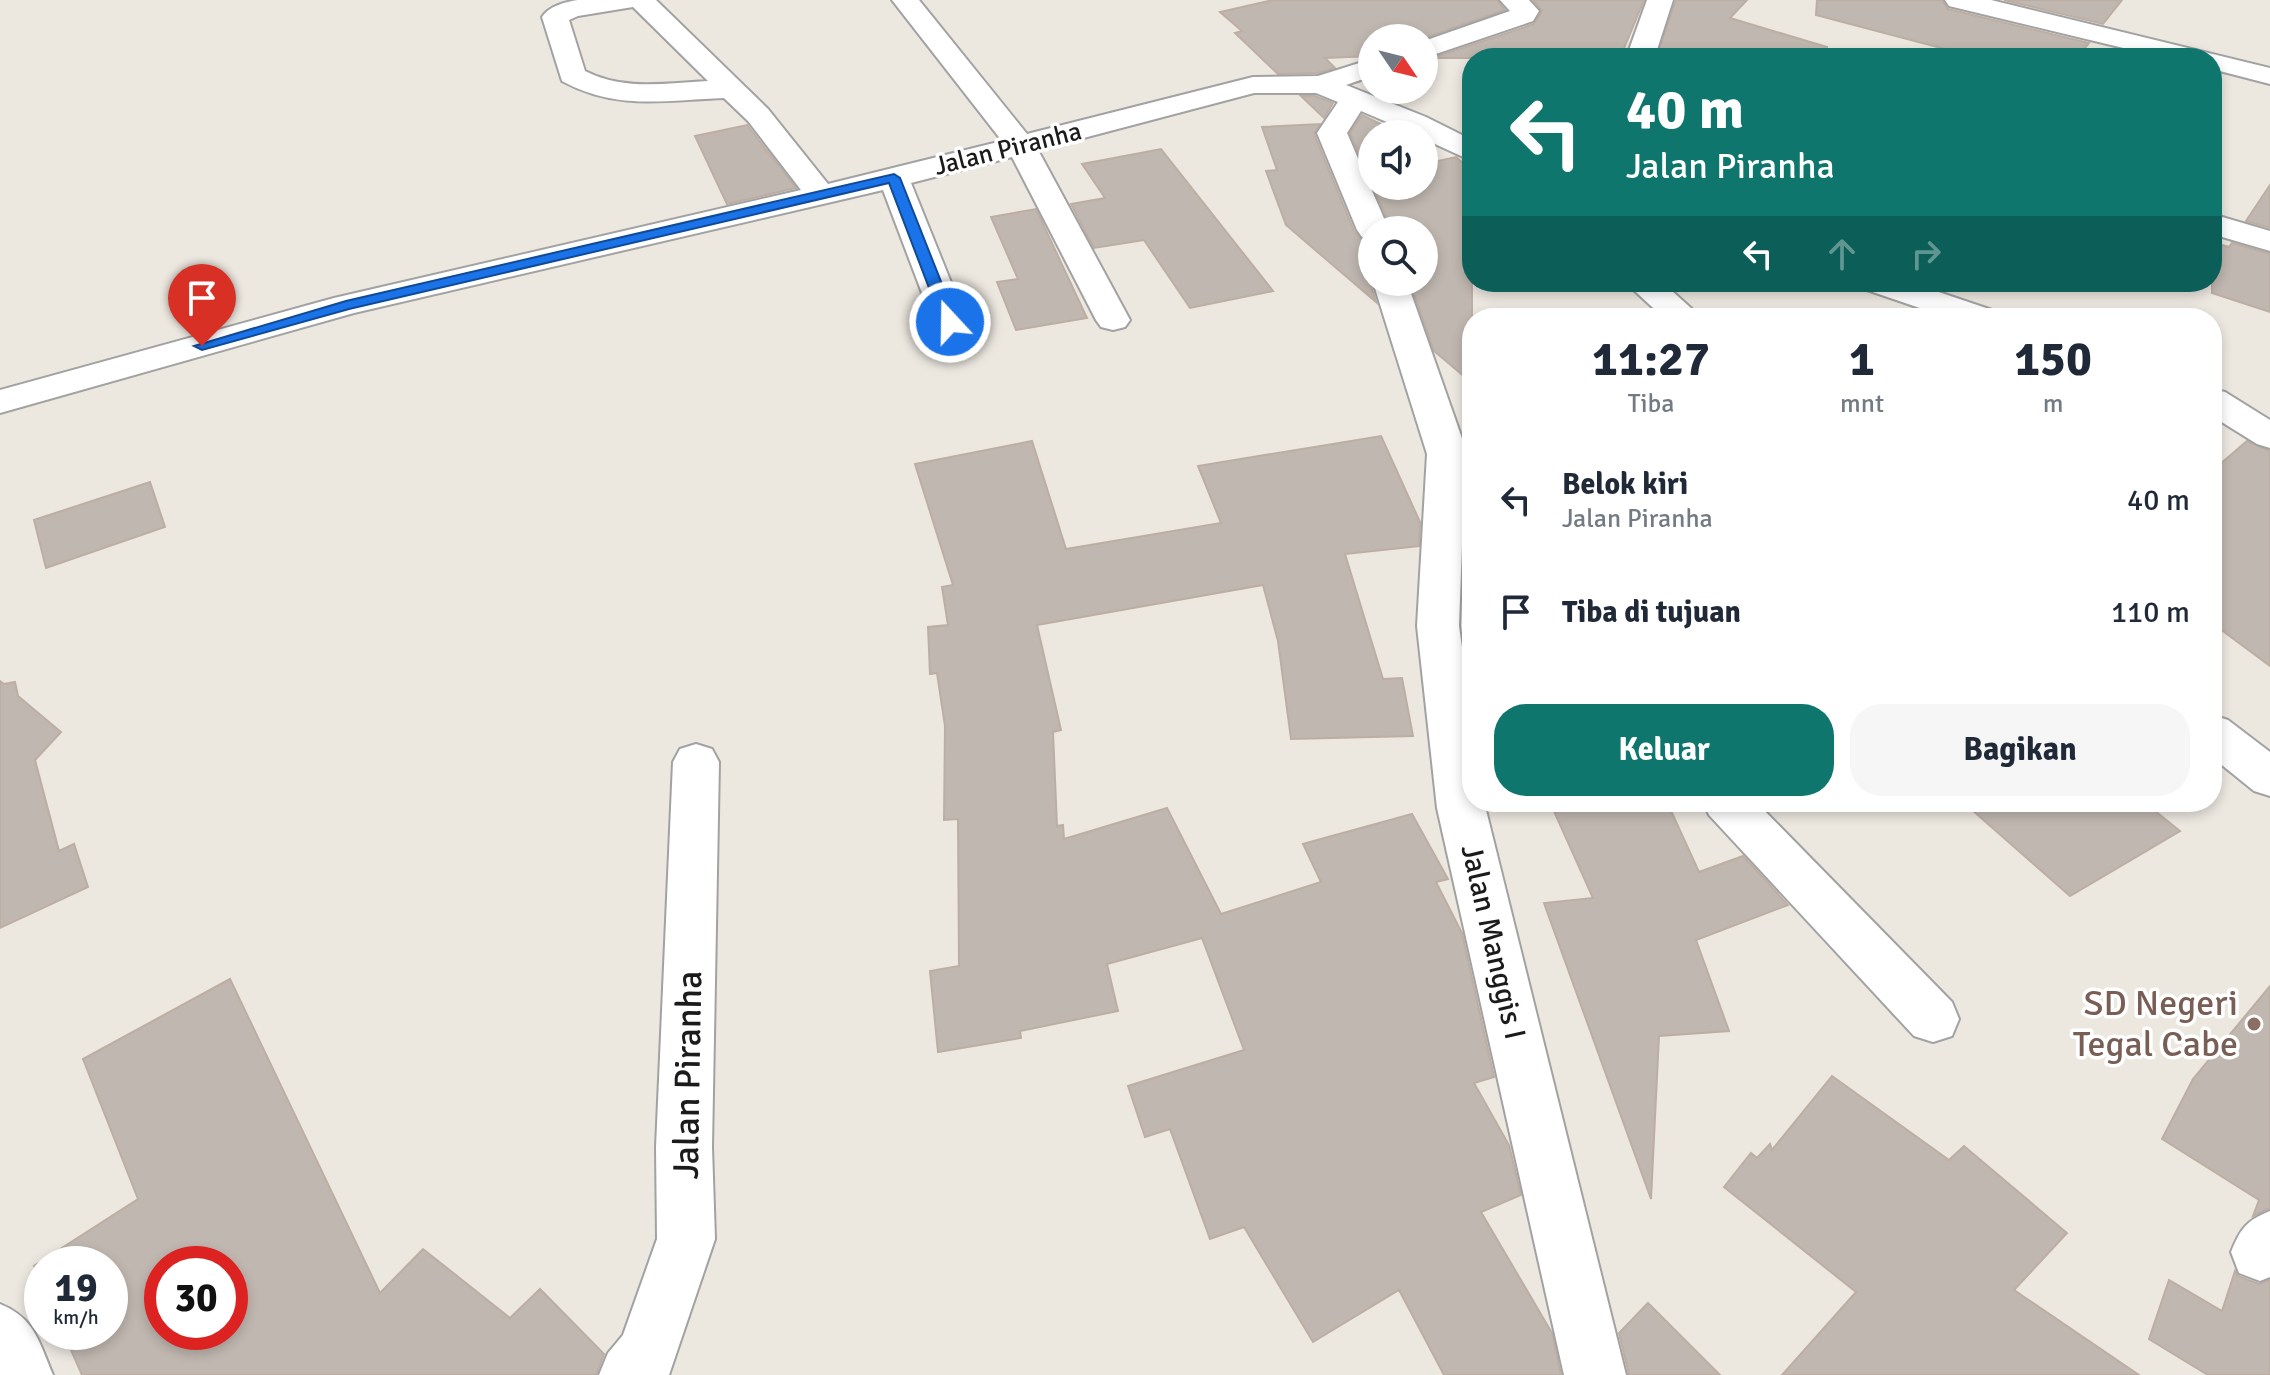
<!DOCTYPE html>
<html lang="id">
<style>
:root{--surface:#fff;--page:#f6f6f7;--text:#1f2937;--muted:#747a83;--accent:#0f766e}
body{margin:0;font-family:Signika,sans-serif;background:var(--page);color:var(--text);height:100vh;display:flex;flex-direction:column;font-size:30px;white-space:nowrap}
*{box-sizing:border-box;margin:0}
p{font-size:26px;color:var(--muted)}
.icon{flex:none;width:44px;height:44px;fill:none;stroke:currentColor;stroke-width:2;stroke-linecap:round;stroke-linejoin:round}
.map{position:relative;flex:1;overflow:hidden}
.sheet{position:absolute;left:1462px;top:308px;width:760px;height:504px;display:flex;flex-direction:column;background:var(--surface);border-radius:32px;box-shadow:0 4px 12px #0003}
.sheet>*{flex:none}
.hud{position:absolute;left:1462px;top:48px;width:760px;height:244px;border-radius:32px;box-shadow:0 4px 12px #0003;background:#0f766e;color:#fff;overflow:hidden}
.needle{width:52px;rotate:125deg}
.buttons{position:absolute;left:1358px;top:24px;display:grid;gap:16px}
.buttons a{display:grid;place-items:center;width:80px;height:80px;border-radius:50%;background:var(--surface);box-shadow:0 4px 12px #0003;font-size:40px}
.speed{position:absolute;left:24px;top:1246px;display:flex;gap:16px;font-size:40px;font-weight:700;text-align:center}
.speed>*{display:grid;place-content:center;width:104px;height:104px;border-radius:50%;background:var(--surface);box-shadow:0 4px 12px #0003;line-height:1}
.speed small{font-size:20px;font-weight:400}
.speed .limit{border:12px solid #d22;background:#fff;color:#111}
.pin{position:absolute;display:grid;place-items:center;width:68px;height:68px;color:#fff;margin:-82px -34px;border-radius:50% 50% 50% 0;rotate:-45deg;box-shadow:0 0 8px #0007}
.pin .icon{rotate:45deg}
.me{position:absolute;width:88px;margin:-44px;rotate:339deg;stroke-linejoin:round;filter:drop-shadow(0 0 6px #0008)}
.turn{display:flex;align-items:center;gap:28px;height:168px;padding:0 32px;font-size:36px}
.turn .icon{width:104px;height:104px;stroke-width:2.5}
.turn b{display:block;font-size:56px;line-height:68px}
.lanes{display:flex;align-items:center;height:76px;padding:0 32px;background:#0003;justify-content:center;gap:40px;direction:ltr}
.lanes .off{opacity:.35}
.eta{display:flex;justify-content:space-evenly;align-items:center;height:136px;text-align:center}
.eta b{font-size:48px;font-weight:800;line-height:56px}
.button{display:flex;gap:16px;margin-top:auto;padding:16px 32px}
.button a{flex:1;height:92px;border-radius:32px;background:var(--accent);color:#fff;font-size:32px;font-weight:800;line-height:92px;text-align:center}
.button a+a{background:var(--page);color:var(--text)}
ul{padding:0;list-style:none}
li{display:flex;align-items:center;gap:24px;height:112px;padding:0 32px}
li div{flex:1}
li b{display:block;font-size:30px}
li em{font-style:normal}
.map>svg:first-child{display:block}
.building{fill:#c0b7b0;stroke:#bdaea3;stroke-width:2;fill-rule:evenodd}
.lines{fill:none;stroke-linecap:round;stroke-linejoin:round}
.minor-casing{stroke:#a2a2a2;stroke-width:4}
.minor{fill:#fff;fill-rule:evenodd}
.route{fill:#1a73e8;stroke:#114b97;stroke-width:2}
.education-dot{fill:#8d6e63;stroke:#fff;stroke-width:3}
.labels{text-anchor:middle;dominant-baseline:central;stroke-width:7;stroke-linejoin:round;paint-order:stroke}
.far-street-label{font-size:26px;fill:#1b1b1b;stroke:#fff}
.street-label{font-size:30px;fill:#1b1b1b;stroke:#fff}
.near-education-label{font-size:36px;fill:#785e54;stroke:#fff;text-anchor:end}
.near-street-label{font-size:36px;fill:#1b1b1b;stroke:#fff}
</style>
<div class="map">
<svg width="2270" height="1375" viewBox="0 0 2270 1375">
<rect width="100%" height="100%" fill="#ece8e0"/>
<g class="building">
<path d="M1273,0h224l8,10 -81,28h-52v18l-47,2 10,10 -17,5 -40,1 -43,-41 7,-2 -22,-19z"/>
<path d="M1533,0h111l-24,58h-187l101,-34 8,-13z"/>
<path d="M1676,0h71l-17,18 97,29 -1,11h-170z"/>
<path d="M1817,0h125l6,9 141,34 -12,15h-98l-163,-43z"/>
<path d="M2004,0h118l-19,24z"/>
<path d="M1301,96h14l18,7 -9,15z"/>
<path d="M1362,115l39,19h-29v49l-22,-50z"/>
<path d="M1320,124l-6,10 40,97 7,9 11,2 -2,41 6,19 -90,-77 -20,-54 11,-1 -15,-43z"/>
<path d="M747,125l49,63 -69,16 -32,-68z"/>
<path d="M1161,149l112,142 -83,17 -46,-68 -50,8 -23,-44 34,-6 -23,-34z"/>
<path d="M1456,157l16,14v212l-38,-32 -24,-69h14v-52h-32l-19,-44h51v-28l5,5z"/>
<path d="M2270,185v43l-24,-7z"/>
<path d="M1036,209l51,109 -71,12 -19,-48 21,-3 -27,-62z"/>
<path d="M2212,242l17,5 3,-4 38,11v58l-58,-19z"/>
<path d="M1381,436l39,86 -1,24 -74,8 38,125 19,-1 11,58 -122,3 -13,-98 -15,-56 -226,40 24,105 -8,2 4,94 6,-1 1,14 103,-31 54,106 100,-32 -18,-38 109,-30 36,65 -12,3 26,51 32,144 -20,6 35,62 12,50 -40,17 71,121 9,42h-117l-45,-85 -86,52 -69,-115 -34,12 -40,-110 -25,8 -17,-51 116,-36 -42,-112 -95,26 11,47 -98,20 1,7 -83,14 -8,-81 29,-5 -1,-147 -14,1 1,-94 -8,-53 -7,1 -2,-47 20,-2 -6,-38 11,-2 -38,-121 117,-23 34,108 155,-26 -23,-57z"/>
<path d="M2247,441l23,10v215l-58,-43v-152z"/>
<path d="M150,482l15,45 -119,41 -12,-48z"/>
<path d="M0,681l4,3 11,-2 3,14 43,36 -26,28 24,91 15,-7 14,43 -88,41z"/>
<path d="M1601,802h66l32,70 44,-16 45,49 -92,35 33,91 -70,5 -8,163 -107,-296 49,-5 -40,-89z"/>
<path d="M1963,802h181l36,29 -110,65z"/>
<path d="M230,979l150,314 43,-44 87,69 30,-29 64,65 -8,21h-514l-19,-43h47v-68h-68v21l-8,-19 104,-67 -55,-140zM162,1264h68v68h-68z"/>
<path d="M2270,986v222l-17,8 6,-16 -97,-61 31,-60z"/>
<path d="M1832,1076l117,84 15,-14 103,87 -53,57 125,85h-357l74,-83 -132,-105 27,-34 6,5 13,-14 2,6z"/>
<path d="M2235,1271l3,5 21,8 11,-4v95h-62l-59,-36 20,-59 53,31z"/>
<path d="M1648,1303l72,72h-91l-10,-42z"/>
</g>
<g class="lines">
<g class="minor-casing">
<g id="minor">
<path d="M578,0h78l112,109 60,75 174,-43 -110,-141h27l108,134 226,-57 65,-1 54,-17v17l-26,9 80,32 46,23v21l-48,-22v-5h-9l-54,-23 -14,22 42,97h-17v9l-10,-2 -5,-7 -40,-97 21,-31 -22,-9h-62l-216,57 92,170 -5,7 -12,3 -12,-3 -5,-7 -84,-163 -101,26 56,139 -5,7 -12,3 -12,-3 -5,-7 -50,-132 -529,123 -354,100v-23l334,-92 467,-108 -53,-69 -24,-23c-59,2 -107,13 -162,-17l-20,-64c7,-11 23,-15 36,-17zM633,7l75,74c-43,2 -84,10 -123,-10l-16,-51 9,-4z"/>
<path d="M1500,0h29l10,11 -6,10 -109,37v-17l86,-30z"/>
<path d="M1647,0h26l-17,53 -4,5h-29l6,-8z"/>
<path d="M1945,0h46l279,68v16l-58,-15v-11h-47l-216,-52z"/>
<path d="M2212,214l58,17v20l-58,-17z"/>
<path d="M1373,282h34l65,185v22l-8,3 -5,134 13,92v84h12l142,573h-62l-127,-567 -20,-182 10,-172z"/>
<path d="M1625,282h37l40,36h-38z"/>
<path d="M1859,282h50l86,29 5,7h-51l-85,-29z"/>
<path d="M2212,389l13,3 45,28v28l-13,-4 -45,-28z"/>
<path d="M2212,715l16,5 42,32v44l-16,-5 -42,-34z"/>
<path d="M696,744l16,5 7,13 -7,385 3,92 -46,136h-70l9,-22 15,-18 34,-96 -1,-92 17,-385 7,-13z"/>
<path d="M1703,802h53l196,200 7,17 -7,17 -19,6 -19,-6 -205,-221z"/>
<path d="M2270,1211v66l-10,4 -21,-8 -8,-21c9,-23 16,-32 39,-41z"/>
<path d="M0,1304c35,14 39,38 53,71h-53z"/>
</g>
</g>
<use href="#minor" class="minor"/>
</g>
<path class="route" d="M894,174l6,4 57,144 -2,3h-10l-3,-3 -53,-139 -540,126 -147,41 -8,-4 152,-45z"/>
<circle class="education-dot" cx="2254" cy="1024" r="8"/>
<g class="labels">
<g class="far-street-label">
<text transform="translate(1008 149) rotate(-14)">Jalan Piranha</text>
</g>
<g class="street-label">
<text transform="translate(1493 942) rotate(77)">Jalan Manggis I</text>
</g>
<g class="near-education-label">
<text x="2238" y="1003">SD Negeri<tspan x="2238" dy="41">Tegal Cabe</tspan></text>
</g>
<g class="near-street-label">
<text transform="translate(688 1075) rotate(-89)">Jalan Piranha</text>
</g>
</g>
</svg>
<div class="buttons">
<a><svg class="needle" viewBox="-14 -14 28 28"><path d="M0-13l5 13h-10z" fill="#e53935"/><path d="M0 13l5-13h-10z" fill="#747a83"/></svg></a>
<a><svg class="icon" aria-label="sound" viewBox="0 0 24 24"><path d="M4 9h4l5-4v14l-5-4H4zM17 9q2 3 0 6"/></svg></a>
<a><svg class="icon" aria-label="search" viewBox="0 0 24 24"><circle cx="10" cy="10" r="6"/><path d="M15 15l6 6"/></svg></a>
</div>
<div class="speed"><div>19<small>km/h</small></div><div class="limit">30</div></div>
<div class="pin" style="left:202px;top:346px;background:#d93025"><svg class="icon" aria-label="arrive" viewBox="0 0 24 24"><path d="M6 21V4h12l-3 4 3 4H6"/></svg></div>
<svg class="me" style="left:950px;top:322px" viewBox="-20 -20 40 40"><circle r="17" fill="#1a73e8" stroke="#fff" stroke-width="3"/><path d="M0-11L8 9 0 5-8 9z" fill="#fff"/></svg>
<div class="hud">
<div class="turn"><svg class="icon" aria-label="left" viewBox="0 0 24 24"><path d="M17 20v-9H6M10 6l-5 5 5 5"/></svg><div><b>40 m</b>Jalan Piranha</div></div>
<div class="lanes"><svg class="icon" aria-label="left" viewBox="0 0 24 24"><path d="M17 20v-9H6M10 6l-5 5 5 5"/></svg><svg class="icon off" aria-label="ahead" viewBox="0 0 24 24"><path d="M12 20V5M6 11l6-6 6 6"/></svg><svg class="icon off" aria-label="right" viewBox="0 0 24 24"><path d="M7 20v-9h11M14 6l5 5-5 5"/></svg></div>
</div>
<section class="sheet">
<div class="eta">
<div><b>11:27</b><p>Tiba</p></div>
<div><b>1</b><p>mnt</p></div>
<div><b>150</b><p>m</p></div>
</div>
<ul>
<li><svg class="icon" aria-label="left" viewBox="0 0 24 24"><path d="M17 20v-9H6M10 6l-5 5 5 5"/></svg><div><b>Belok kiri</b><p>Jalan Piranha</p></div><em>40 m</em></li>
<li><svg class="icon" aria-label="arrive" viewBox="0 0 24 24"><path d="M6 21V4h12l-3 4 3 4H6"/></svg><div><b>Tiba di tujuan</b></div><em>110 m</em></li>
</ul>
<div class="button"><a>Keluar</a><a>Bagikan</a></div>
</section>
</div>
